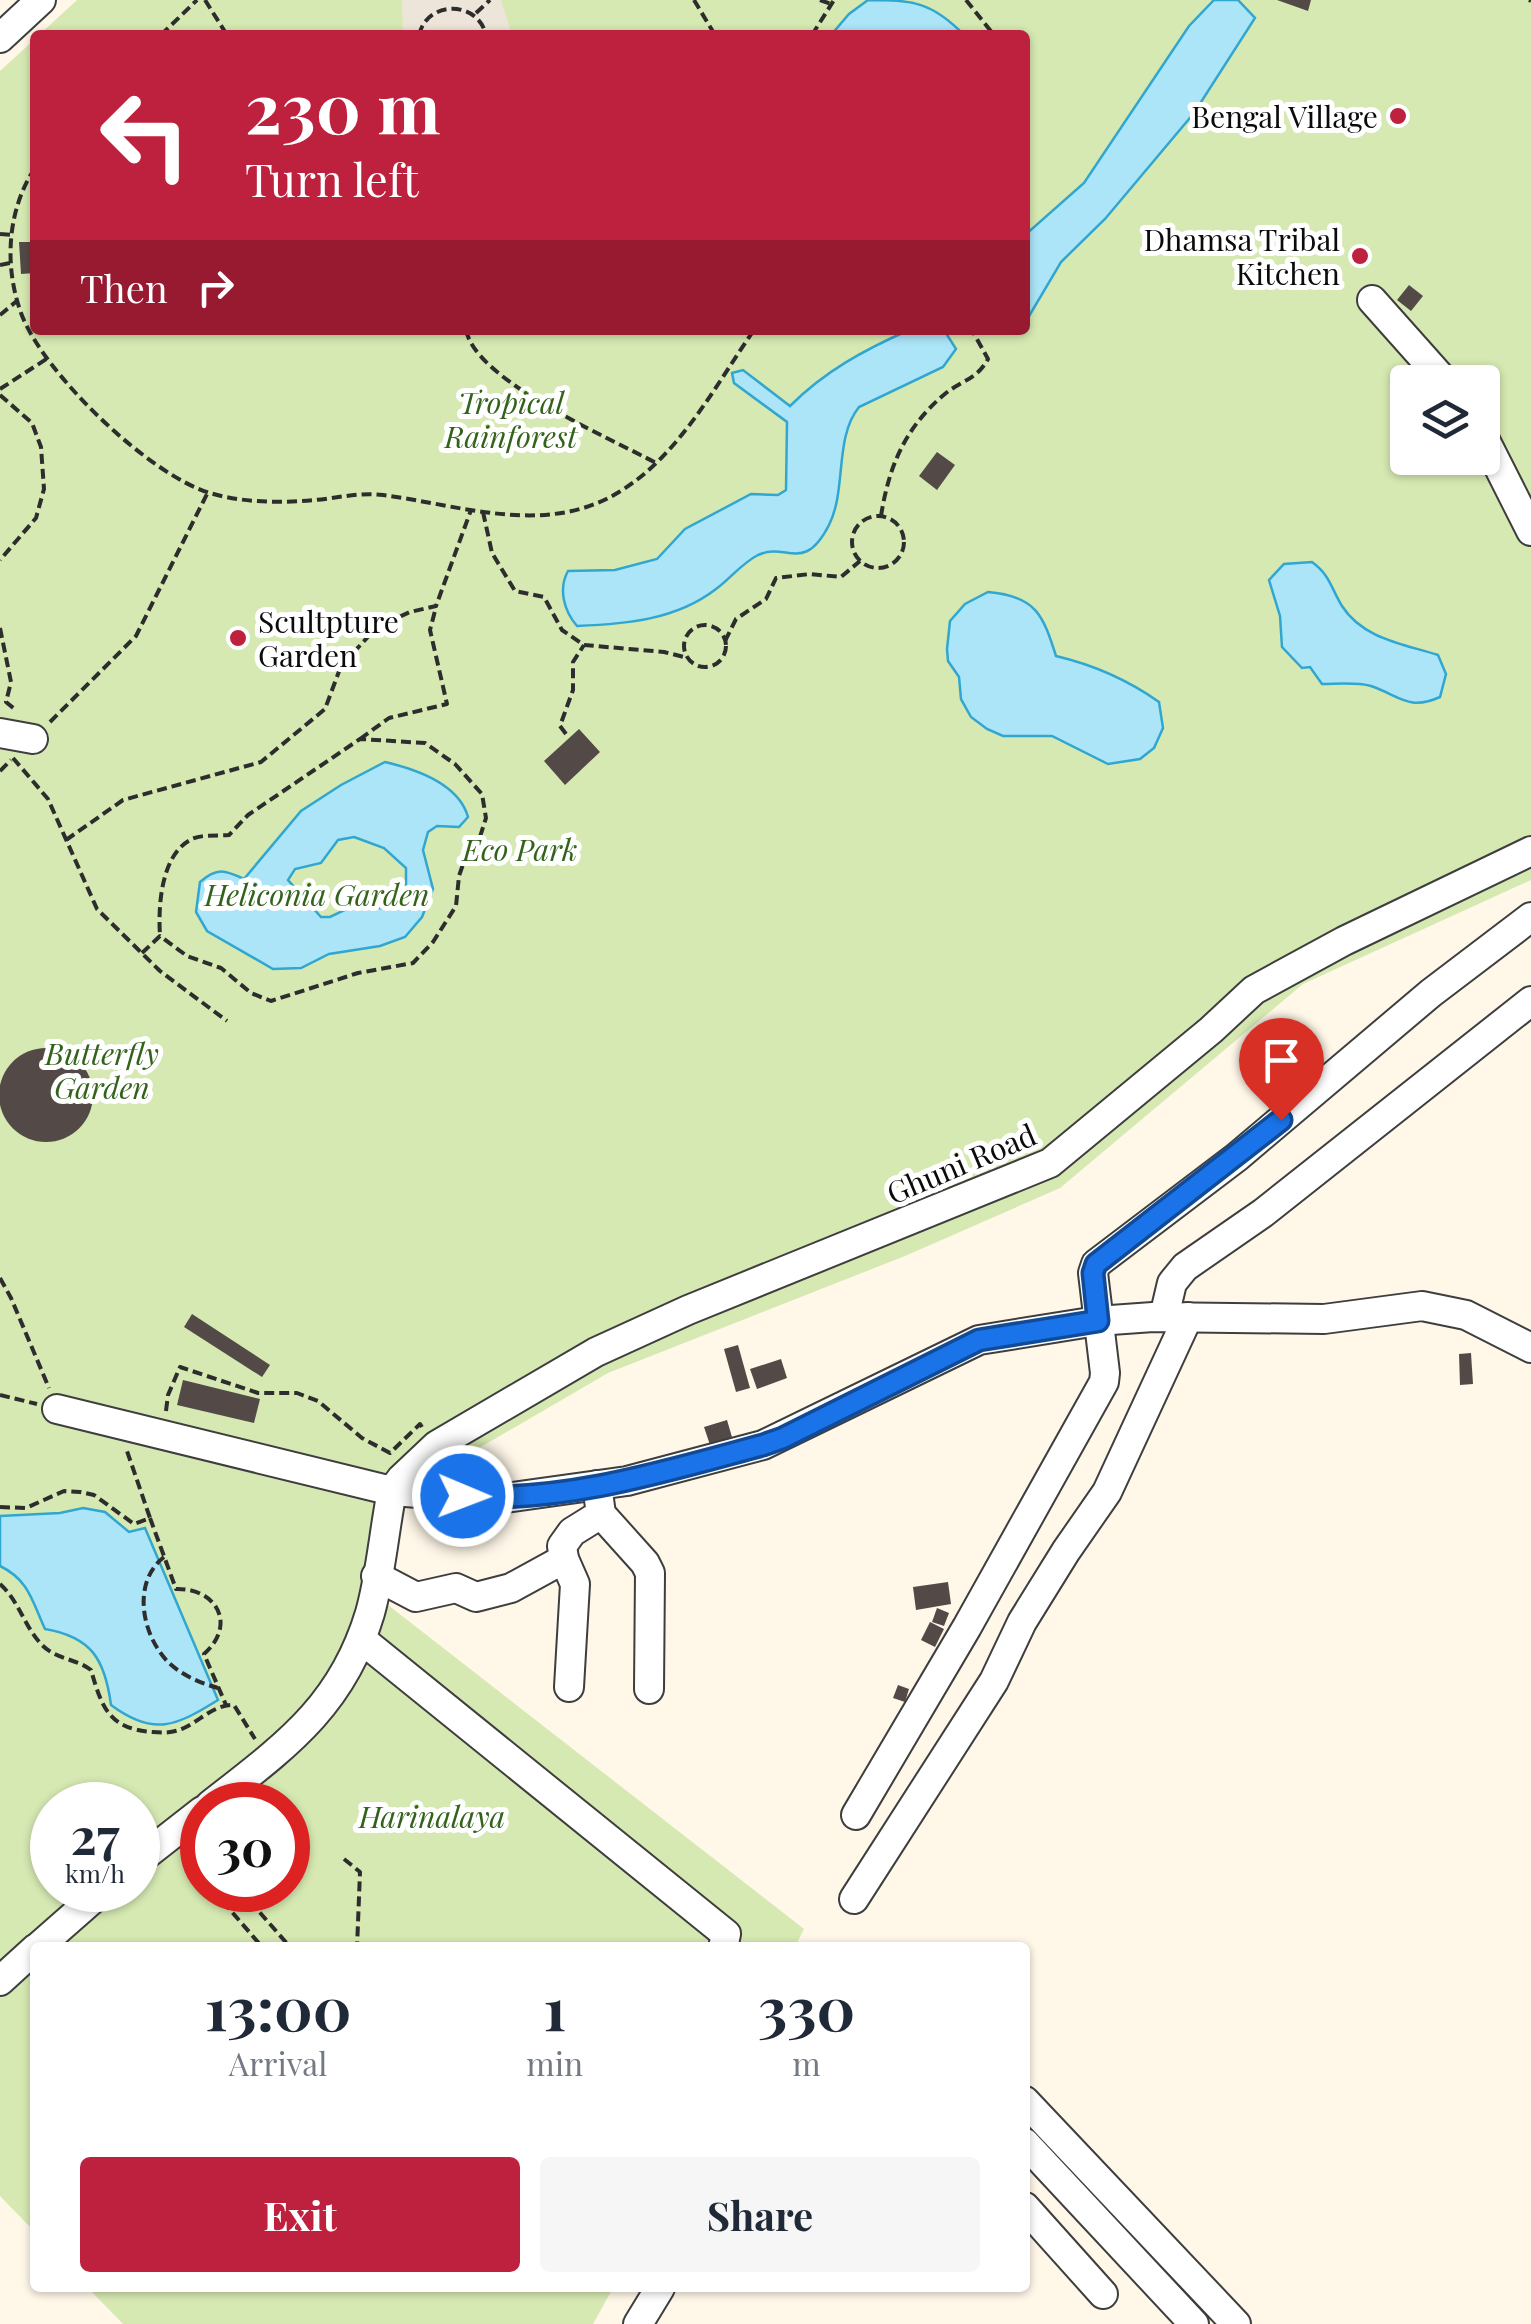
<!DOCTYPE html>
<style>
:root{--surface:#fff;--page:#f6f6f7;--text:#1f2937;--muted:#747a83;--accent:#bd213d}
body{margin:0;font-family:"Playfair Display",serif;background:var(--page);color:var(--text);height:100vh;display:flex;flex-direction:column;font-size:38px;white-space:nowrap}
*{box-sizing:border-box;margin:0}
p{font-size:32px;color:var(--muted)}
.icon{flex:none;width:55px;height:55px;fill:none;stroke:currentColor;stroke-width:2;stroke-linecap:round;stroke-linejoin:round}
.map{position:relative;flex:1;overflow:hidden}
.drawer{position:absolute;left:30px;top:1942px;width:1000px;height:350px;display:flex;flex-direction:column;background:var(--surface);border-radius:10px;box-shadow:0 2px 8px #0004}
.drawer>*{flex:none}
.top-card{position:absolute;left:30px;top:30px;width:1000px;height:305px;border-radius:10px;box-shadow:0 2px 8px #0004;background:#bd213d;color:#fff;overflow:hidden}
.controls{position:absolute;left:1390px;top:365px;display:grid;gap:20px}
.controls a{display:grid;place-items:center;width:110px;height:110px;border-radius:10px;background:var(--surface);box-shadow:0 2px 8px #0004;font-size:50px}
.speed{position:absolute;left:30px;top:1782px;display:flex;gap:20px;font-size:50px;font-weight:700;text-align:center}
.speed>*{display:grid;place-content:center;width:130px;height:130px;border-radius:50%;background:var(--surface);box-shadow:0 2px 8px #0004;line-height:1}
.speed small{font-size:25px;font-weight:400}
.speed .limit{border:15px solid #d22;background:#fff;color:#111}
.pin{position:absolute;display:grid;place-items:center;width:85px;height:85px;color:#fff;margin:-102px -42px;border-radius:50% 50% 50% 0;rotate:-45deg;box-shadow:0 0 10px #0007}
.pin .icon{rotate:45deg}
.me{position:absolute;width:110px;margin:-55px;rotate:91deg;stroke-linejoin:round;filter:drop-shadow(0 0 8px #0008)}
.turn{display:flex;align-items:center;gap:35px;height:210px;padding:0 50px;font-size:45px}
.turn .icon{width:130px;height:130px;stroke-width:2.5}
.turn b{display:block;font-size:70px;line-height:85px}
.then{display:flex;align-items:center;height:95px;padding:0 50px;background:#0003;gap:20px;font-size:38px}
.eta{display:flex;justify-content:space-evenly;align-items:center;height:170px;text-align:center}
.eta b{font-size:60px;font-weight:700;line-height:70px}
.button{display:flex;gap:20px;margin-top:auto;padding:20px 50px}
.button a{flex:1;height:115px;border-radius:10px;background:var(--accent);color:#fff;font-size:40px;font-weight:700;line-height:115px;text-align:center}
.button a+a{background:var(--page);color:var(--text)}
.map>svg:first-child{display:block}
.green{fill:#d6e9b2;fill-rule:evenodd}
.plaza{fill:#ede5d9}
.water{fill:#ace5f7;stroke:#31a6d0;stroke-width:2.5;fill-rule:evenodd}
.building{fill:#534a47}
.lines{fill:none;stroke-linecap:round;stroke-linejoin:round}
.minor-casing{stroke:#3e3e3e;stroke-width:32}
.path{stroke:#2d2d2d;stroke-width:4;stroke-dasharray:10 5;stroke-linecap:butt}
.minor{stroke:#fff;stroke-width:28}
.route-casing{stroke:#114b97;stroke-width:25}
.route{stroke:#1a73e8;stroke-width:18}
.poi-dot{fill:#bd213d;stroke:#fff;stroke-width:4}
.labels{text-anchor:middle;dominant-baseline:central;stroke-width:10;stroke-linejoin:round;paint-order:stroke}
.poi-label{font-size:30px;fill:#0b0b0b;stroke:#fff;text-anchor:end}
.park-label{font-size:30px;font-style:italic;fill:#33631b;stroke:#fff}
.street-label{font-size:30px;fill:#0b0b0b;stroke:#fff}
</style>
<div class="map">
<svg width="1531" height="2324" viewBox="0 0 1531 2324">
<rect width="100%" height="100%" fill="#fff7e8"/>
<g class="green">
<path d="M77,0h1454v880l-228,104 -243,204 -155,68 -297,117 -165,96 -46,46 -18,83 425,331 -9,18 -760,1v284l-35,-36v-2125l35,-32v291h990v-295h-986zM1408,382h74v76h-74zM52,1805h86v85h-86zM202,1805h86v85h-86z"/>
<path d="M88,2288h525l-20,36h-470z"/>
</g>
<path class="plaza" d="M402,0h99l11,35h-109z"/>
<g class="water">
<path d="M868,0c45,0 64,2 96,35h-56l-13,-3 -64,3 18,-21z"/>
<path d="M1214,0h24l17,18 -61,95 -89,106 -44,43 -36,61v-88l59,-52 105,-157z"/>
<path d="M909,330h35l12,19 -13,18 -84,40c-25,31 -12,82 -30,118 -25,49 -42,17 -71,30 -16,8 -27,23 -42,34 -40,31 -90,35 -139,37 -13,-15 -19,-37 -9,-55l47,-1 42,-11 28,-30 66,-35 27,1 8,-5 1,-68 -53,-39 -2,-10 11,-3 47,36c35,-35 74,-56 119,-76z"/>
<path d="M1312,562c18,13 19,26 30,44 21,33 62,38 96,49l8,19 -6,23c-31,14 -40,-1 -69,-11 -14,-4 -34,-2 -49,-2l-12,-17 -8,1 -20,-21 -2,-31 -11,-36 15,-16z"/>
<path d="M988,592c48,4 55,23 68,64 38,9 72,24 103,46l4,26 -9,20 -14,11 -32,5 -56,-28h-49l-16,-7 -16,-12 -10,-18 -2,-22 -11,-16 -1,-12 3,-28 15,-17z"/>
<path d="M385,762c30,7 74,22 83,55l-9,10 -22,-1 -9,6 -5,18 10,39 -11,28 -17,20 -25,9 -51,8 -28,14 -28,1 -66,-38 -11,-19 4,-30c17,-15 25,-12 44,-3l57,-68 40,-26zM354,837l30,11 22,20v28l-21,13 -28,-5 -27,13h-9l-33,-37 7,-11 26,-6 17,-23z"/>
<path d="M83,1508l22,4 24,20 16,-4 73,172c-42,26 -64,37 -107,5 -6,-45 -19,-68 -66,-76 -13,-28 -16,-49 -45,-63v-50l60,-3z"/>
</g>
<g class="building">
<path d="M1277,0h34l-3,11z"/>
<path d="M19,242h16v31l-14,1z"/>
<path d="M1409,285l14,11 -12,15 -14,-11z"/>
<path d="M937,452l18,13 -18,25 -18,-14z"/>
<path d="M579,729l21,23 -35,33 -21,-24z"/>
<circle cx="46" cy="1095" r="47"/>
<path d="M192,1314l78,51 -8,12 -78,-50z"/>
<path d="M738,1345l12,43 -14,4 -12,-43z"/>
<path d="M1471,1353l2,31 -13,1 -1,-31z"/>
<path d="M781,1359l6,19 -30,11 -7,-20z"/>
<path d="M183,1380l77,19 -6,24 -77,-18z"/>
<path d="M727,1420l7,24 -22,7 -8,-24z"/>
<path d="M948,1582l3,22 -35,6 -3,-23z"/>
<path d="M937,1608l12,5 -5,13 -12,-4z"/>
<path d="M930,1622l14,7 -9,18 -14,-7z"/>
<path d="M898,1685l11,4 -4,13 -12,-4z"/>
</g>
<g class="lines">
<g class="minor-casing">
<g id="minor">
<path d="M0,38l41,-38"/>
<path d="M1372,300l73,82"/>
<path d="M1482,434l49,97"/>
<path d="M0,733l33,6"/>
<path d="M1164,1317l8,-34 13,-16 78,-54 268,-212"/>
<path d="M57,1409l335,82 106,8 129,-18 136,-36 216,-105 118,-19 56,-4 171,2 98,-13 44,9 65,33"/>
<path d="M597,1485l4,29 44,49 5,10 -1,116"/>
<path d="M376,1576l40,21 40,-9 20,9 35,-9 53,-29"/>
<path d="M361,1639l365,295 -3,14"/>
<path d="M569,1687l6,-103 -11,-25 -2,-13 10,-14 29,-18"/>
<path d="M210,1805c74,-58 132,-98 160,-192 11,-39 14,-82 22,-122l9,-12 36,-34 159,-93 92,-42 362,-147 161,-133 43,-40 90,-49 187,-90"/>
<path d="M856,1815l111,-188 137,-245 1,-9 -12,-100 3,-9 141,-107 194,-164 100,-76"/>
<path d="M138,1861l64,-50"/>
<path d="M854,1899l140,-218 28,-59 44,-71 41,-59 81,-175"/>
<path d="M37,1948l66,-58"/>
<path d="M0,1981l35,-32"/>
<path d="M1025,2101l211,223"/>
<path d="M1025,2143l169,181"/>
<path d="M1025,2207l78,87"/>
<path d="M638,2324l22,-36"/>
</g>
</g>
<g class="path">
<path d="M205,0l22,35"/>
<path d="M694,0l21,35"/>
<path d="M820,0l11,4"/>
<path d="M966,0l28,35"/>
<path d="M1529,0l2,1"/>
<path d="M476,13l14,-13"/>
<path d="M161,35l36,-35"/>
<path d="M419,35c8,-35 59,-35 67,0"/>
<path d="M812,35l22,-35"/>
<path d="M35,168c-28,42 -31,98 -14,145 22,60 128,162 189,180 33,10 71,10 105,7 23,-2 45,-8 68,-5 77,10 163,42 236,-3 60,-36 96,-106 135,-162"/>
<path d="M0,234l13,1"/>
<path d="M0,265l10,-2"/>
<path d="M0,315l18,-15"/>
<path d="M466,330c10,51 144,108 190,133"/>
<path d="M0,389l48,-31"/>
<path d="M0,395l32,28 9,24 3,42 -8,29 -36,42"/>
<path d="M483,512l9,41 23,38 29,6 18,33 22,15 80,7 24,6"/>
<path d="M881,516c8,-50 24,-89 65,-123 17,-13 31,-14 42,-34l-16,-29"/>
<circle cx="878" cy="542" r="26"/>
<circle cx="705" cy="646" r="21"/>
<path d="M0,628l11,54 -5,20 11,9"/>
<path d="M725,641l11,-22 30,-20 10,-21 34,-4 31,3 19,-16"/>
<path d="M50,722l86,-86 71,-142"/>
<path d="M566,734l-6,-8 13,-36v-28l11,-17"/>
<path d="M360,739l29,-21 58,-14 -17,-74 6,-23"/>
<path d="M13,758l35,41 49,110 63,62 67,50"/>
<path d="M0,771l11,-11"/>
<path d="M66,840l57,-40 138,-38 64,-53 16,-43 36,-39 33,-15 26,-6 35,-96"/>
<path d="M142,953l18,-17 27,20 34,12 30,25 20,8 87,-28 55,-10 20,-21 23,-36 3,-30 9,-26 11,-10 7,-22 -4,-24 -27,-30 -30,-21 -65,-4 -112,76 -19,20c-12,1 -29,-1 -39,5 -29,16 -32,66 -30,96"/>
<path d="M0,1278l11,20 38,90"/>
<path d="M0,1395l37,9"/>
<path d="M166,1411l2,-16 12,-28 78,26h39l21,8 44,37 28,15 30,-29 2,3"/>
<path d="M0,1507l26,1 38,-17 16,1 14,3 40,29 16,-6 -23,-67"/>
<path d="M150,1518l26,71c41,-1 61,36 28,65l22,51"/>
<path d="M164,1557c-33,26 -22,79 5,106 14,13 32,20 49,25"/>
<path d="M0,1584c19,17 24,42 42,61 15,15 33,13 49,25 11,38 18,59 62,62 11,1 20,1 31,-4 17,-8 31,-24 50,-23l21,34"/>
<path d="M183,1855l19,23"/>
<path d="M344,1859l16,13 -3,76"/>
<path d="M213,1890l50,58"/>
<path d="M240,1890l51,58"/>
</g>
<use href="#minor" class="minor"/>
</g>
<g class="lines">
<g class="route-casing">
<path id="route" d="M463,1496c101,7 203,-25 300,-51l20,-7 196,-98 119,-19 -5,-48 3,-9 185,-144"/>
</g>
<use href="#route" class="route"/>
</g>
<g class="poi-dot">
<circle cx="1398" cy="116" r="10"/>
<circle cx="1360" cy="256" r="10"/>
<circle cx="238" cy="638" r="10"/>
</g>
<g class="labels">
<g class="poi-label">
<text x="1378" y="116">Bengal Village</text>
<text x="1340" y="239">Dhamsa Tribal<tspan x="1340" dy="34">Kitchen</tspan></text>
<text x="258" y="621" text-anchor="start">Scultpture<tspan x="258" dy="34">Garden</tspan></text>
</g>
<g class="park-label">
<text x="511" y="402">Tropical<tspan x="511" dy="34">Rainforest</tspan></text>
<text x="520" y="849">Eco Park</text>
<text x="317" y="894">Heliconia Garden</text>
<text x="102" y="1053">Butterfly<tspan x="102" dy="34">Garden</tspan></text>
<text x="432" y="1816">Harinalaya</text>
</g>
<g class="street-label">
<text transform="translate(961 1163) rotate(-23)">Ghuni Road</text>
</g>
</g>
</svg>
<div class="controls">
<a><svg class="icon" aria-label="layers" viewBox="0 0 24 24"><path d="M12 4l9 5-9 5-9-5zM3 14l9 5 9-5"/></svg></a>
</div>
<div class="speed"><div>27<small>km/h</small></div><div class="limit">30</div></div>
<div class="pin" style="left:1281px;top:1120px;background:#d93025"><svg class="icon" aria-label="arrive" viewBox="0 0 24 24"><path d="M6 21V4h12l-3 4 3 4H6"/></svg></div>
<svg class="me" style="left:463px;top:1496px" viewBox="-20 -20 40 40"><circle r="17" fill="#1a73e8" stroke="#fff" stroke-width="3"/><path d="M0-11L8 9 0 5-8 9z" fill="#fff"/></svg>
<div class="top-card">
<div class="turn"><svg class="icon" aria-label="left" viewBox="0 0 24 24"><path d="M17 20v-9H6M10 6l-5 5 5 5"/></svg><div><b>230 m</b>Turn left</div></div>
<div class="then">Then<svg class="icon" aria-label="right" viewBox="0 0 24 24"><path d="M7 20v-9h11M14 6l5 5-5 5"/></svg></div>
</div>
<section class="drawer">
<div class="eta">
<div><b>13:00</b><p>Arrival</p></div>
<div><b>1</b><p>min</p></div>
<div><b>330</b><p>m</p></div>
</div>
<div class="button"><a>Exit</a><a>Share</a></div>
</section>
</div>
